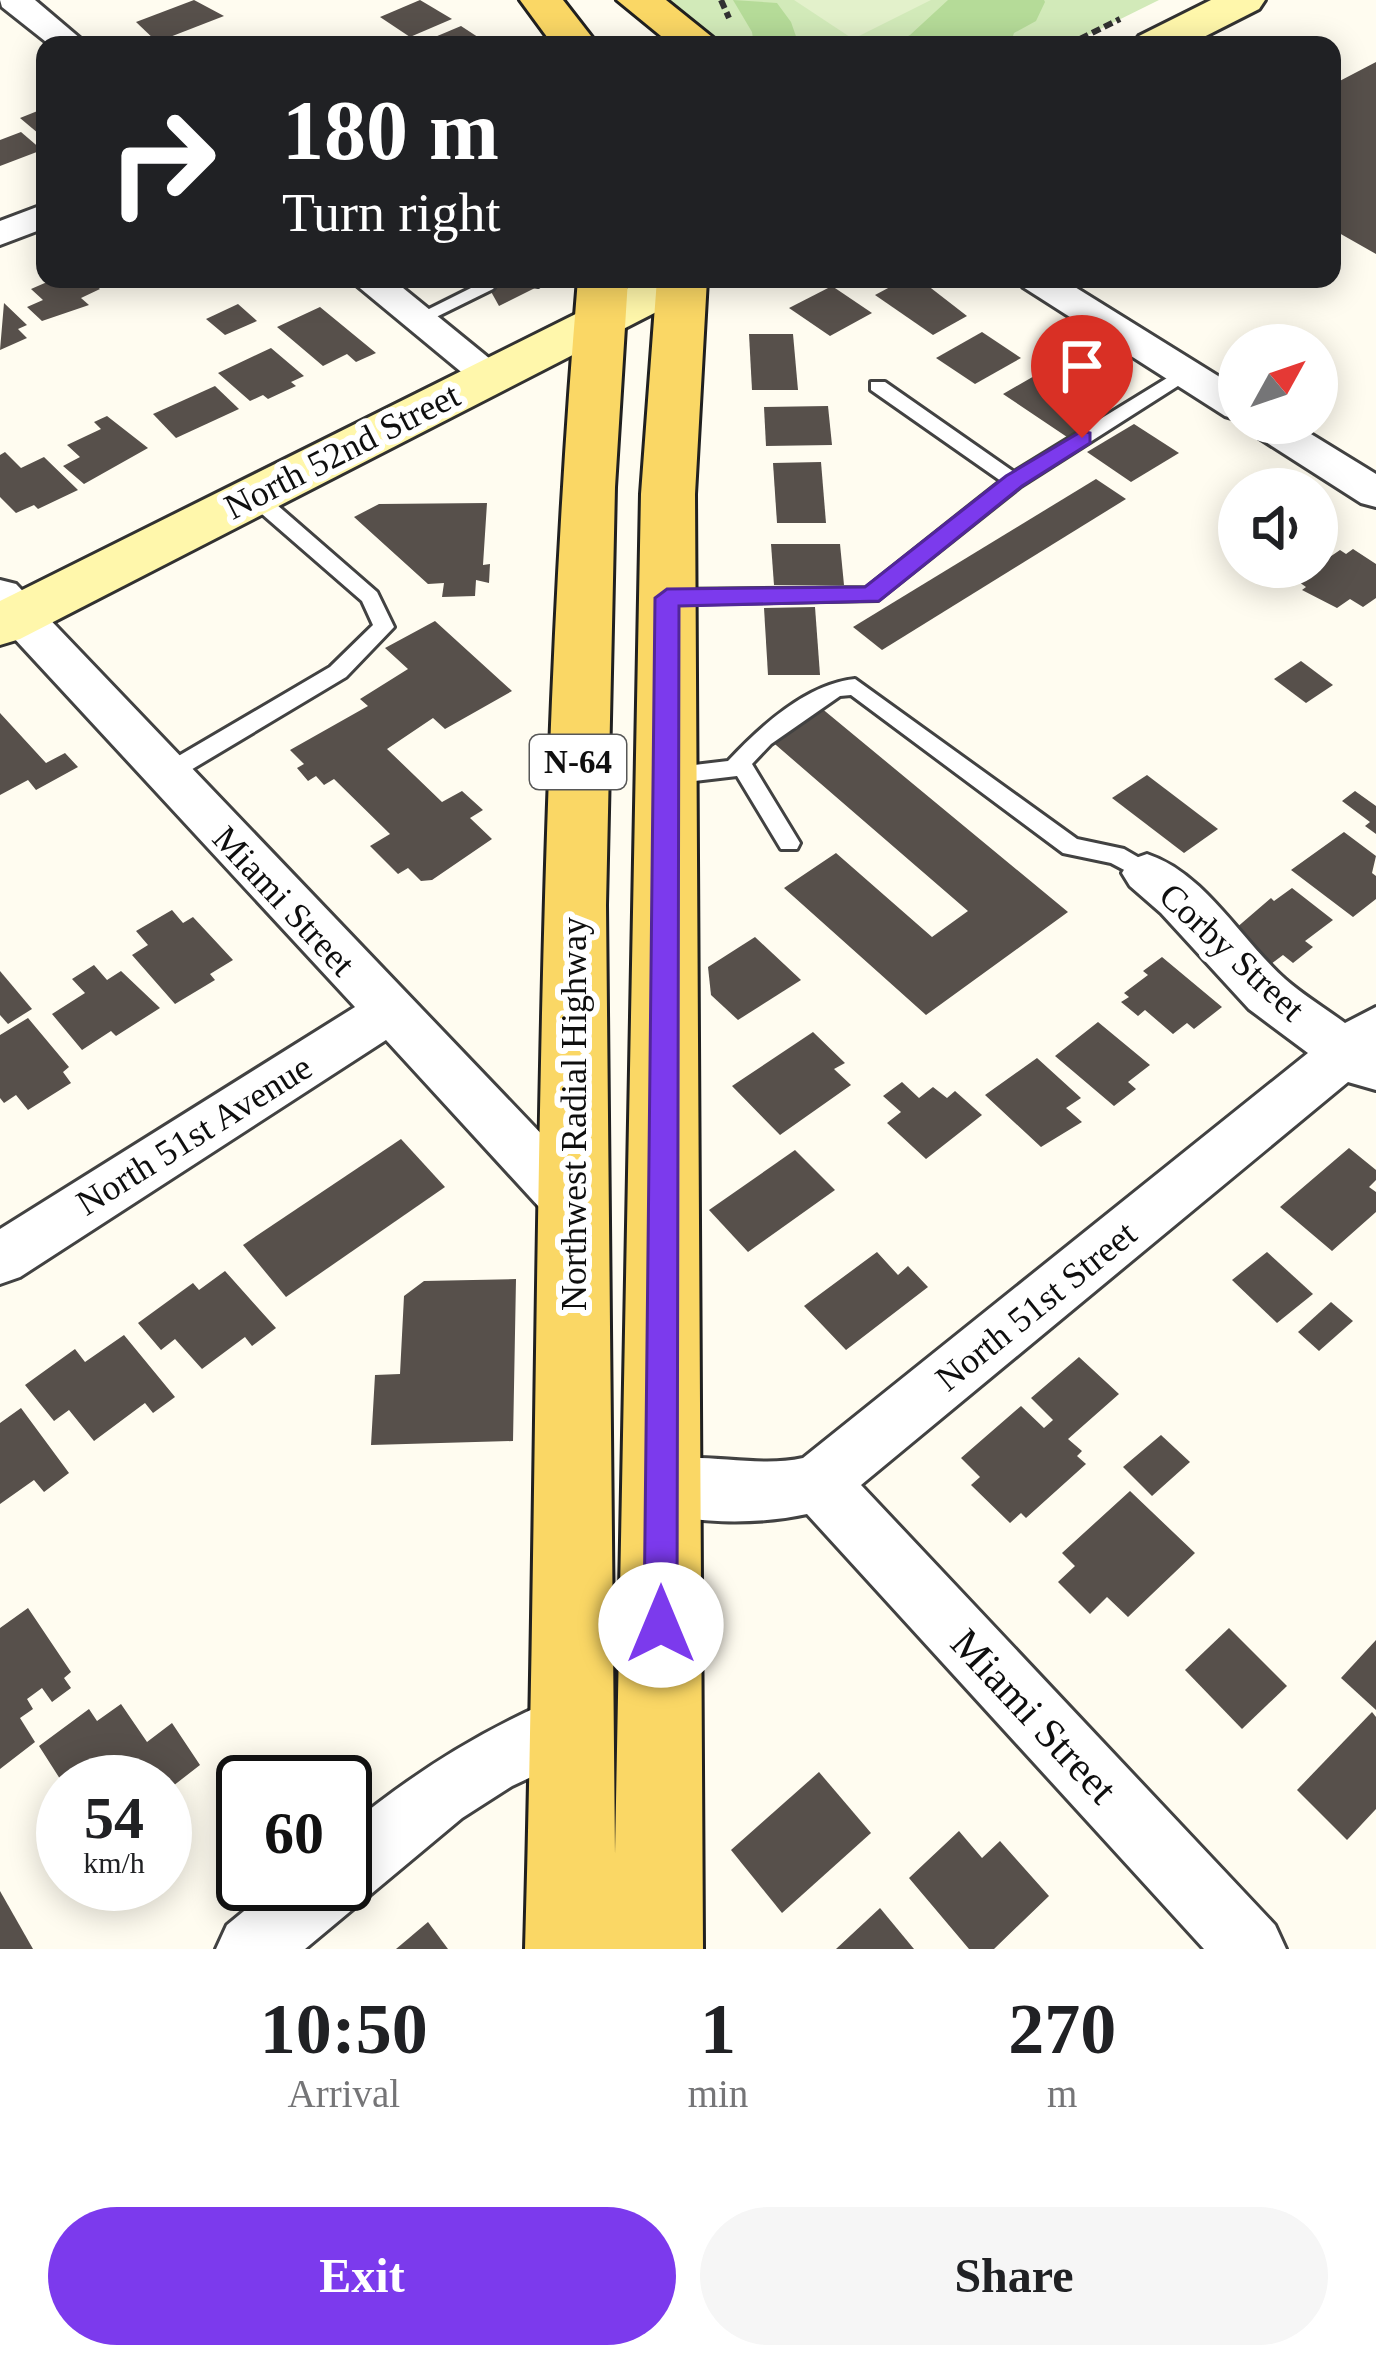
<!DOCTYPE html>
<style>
:root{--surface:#fff;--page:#f6f6f6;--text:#202124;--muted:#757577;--accent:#7c3aed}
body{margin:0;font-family:Georgia,serif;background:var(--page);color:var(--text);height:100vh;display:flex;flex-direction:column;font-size:45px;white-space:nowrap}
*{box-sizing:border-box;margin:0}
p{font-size:39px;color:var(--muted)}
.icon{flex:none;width:66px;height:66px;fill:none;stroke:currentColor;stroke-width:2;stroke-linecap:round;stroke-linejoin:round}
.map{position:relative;height:1949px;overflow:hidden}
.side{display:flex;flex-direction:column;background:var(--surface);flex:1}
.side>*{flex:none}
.top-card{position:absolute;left:36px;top:36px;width:1305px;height:252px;border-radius:24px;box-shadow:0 6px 30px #0003;background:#202124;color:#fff;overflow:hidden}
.needle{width:78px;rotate:50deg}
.buttons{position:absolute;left:1218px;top:324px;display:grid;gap:24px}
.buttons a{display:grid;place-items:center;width:120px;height:120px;border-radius:50%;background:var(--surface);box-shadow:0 6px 30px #0003;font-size:60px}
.speed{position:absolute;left:36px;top:1755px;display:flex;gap:24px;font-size:60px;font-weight:700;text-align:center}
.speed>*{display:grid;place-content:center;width:156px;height:156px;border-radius:50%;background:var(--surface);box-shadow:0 6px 30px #0003;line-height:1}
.speed small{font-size:30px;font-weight:400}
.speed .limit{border:6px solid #111;border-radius:18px;background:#fff;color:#111}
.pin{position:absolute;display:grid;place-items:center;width:102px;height:102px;color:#fff;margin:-123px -51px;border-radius:50% 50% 50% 0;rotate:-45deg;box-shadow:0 0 12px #0007}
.pin .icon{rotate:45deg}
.me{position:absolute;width:132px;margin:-66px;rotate:0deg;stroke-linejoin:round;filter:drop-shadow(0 0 9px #0008)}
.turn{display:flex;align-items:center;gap:42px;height:252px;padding:0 48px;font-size:54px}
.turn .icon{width:156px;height:156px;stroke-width:2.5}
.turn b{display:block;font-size:84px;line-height:102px}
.eta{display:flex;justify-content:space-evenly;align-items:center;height:204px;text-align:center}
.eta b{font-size:72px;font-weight:800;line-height:84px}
.button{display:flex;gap:24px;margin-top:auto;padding:24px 48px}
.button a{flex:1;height:138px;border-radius:72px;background:var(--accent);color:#fff;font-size:48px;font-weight:800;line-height:138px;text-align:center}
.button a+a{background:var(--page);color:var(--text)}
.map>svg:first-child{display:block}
.green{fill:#d2eab9}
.forest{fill:#b5db98}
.pitch{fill:#e3f1cb}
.building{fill:#57504b}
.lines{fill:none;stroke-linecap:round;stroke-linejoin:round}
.lane-casing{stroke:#424242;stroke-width:6}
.street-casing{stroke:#424242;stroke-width:6}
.secondary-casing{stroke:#313131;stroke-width:6}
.primary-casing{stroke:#202020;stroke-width:6}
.path{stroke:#313131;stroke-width:6;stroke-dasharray:9 4.5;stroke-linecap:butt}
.lane{fill:#fff;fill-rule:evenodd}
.street{fill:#fff;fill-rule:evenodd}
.secondary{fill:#fff7ab;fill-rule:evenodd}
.primary{fill:#fad765;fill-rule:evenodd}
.route{fill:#7c3aed;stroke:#51269a;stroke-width:3}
.labels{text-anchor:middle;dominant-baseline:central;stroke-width:12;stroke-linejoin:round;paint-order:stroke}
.shield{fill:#fff;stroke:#575757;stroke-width:3}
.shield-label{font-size:33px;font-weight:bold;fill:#0f0f0f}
.street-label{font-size:36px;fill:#0f0f0f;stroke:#fff}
.near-street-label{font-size:42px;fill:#0f0f0f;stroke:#fff}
</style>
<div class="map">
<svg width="1376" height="1949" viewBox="0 0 1376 1949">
<rect width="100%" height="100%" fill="#fffcf0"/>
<path class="green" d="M663,0h496l-91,45h-342z"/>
<g class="forest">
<path d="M733,0l44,3 14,19 8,23h-45l-2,-13z"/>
<path d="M948,0h96l1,2 -9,19 -22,12 -4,12h-119l19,-10z"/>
</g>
<path class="pitch" d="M794,0h137l-78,39z"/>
<g class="building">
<path d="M194,0l30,16 -67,26 -21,-20z"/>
<path d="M420,0l32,19 -42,18 -30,-20z"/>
<path d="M461,26l29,19h-74z"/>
<path d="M1376,62v192l-44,-25v-127l6,-3 -6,-3v-11z"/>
<path d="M45,108v31l-25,-21z"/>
<path d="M21,132l21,18 -42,16v-26z"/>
<path d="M54,279h34l12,10 -19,9 8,7 -47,16 -15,-14 16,-7 -12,-11z"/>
<path d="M484,279h53l4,6 -42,21z"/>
<path d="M905,279l22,6 40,31 -34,19 -58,-40z"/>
<path d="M832,286l40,27 -42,23 -41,-28z"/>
<path d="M4,303l23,22 -9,4 9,9 -27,12z"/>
<path d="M238,304l19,17 -32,14 -19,-16z"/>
<path d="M320,307l56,46 -20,9 -9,-8 -24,12 -46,-39z"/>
<path d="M982,332l39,26 -46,26 -39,-26z"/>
<path d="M749,334h44l5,56h-46z"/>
<path d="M271,348l33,28 -13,6 5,4 -28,13 -5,-4 -13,6 -32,-28z"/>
<path d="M1036,375l52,28 -5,3 17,11 -33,20 -64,-43z"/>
<path d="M215,386l24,23 -63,29 -23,-24z"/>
<path d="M828,406l4,39 -66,1 -2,-39z"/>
<path d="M107,416l41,32 -64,36 -21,-18 17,-9 -13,-12 34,-16 -7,-7z"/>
<path d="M1134,424l45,29 -48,29 -44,-30z"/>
<path d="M5,452l16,16 23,-11 34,33 -40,19 -4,-4 -18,8 -16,-16v-42z"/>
<path d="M821,462l5,61h-49l-4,-60z"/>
<path d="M1096,479l30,20 -244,151 -29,-23z"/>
<path d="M487,503l-4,62 7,-1 -1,19 -13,-3 -1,16 -33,1 2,-14 -16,1 -74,-67 25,-13z"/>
<path d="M771,544h69l4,41h-70z"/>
<path d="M1353,549l23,15v34l-13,9 -13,-8 -13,9 -35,-18 4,-3 -10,-7 44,-30 6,4z"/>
<path d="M815,607l5,68h-52l-4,-67z"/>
<path d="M435,621l77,70 -67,38 -12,-11 -46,31 55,53 20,-11 21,19 -13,8 22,21 -60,41 -11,1 -13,-13 -10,6 -28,-28 20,-12 -56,-55 -10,6 -8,-9 -8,5 -11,-13 7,-4 -14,-14 78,-44 -8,-7 48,-30 -23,-21z"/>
<path d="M1301,661l32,24 -27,18 -32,-24z"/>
<path d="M820,707l248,205 -142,103 -142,-127 52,-35 96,84 36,-26 -199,-172z"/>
<path d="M0,713l46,50 19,-10 13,14 -42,23 -8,-10 -28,15z"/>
<path d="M1147,775l71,54 -34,24 -72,-55z"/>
<path d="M1355,791l21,15v28l-11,-8 5,-4 -28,-21z"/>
<path d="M1344,832l32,24 -4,17 4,3v23l-23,18 -62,-47z"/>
<path d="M1292,888l41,32 -28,21 8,6 -20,16 -10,-8 -16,12 -39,-32 43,-37 3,3z"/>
<path d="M172,910l11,13 10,-6 40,43 -23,14 5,6 -40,24 -43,-49 16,-10 -12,-14z"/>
<path d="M755,937l46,43 -63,40 -27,-25 -3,-28z"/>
<path d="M1162,957l60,50 -28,22 -7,-6 -14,11 -28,-24 -7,6 -17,-14 8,-5 -5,-4 24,-18 -5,-4z"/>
<path d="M94,965l13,15 14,-9 39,37 -44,28 -5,-5 -29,19 -30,-36 33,-21 -13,-14z"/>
<path d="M0,971l32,38 -24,15 -8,-9z"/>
<path d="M28,1018l41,49 -6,5 8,11 -43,27 -12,-15 -12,8 -4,-5v-63z"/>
<path d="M1098,1022l52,43 -22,17 8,7 -22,17 -59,-50z"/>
<path d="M813,1032l32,31 -11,6 17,16 -71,50 -48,-49z"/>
<path d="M1037,1058l44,40 -15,10 16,14 -41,25 -56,-52z"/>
<path d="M902,1082l17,16 14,-11 14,11 8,-7 27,24 -56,44 -39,-36 14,-11 -18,-16z"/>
<path d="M401,1139l44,48 -159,110 -43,-52z"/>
<path d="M1349,1148l27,22v10l-7,7 7,5v20l-44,39 -52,-44z"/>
<path d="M795,1150l40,40 -87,62 -39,-42z"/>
<path d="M877,1252l21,23 10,-9 20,21 -82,63 -42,-44z"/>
<path d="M1267,1252l46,42 -36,29 -45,-43z"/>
<path d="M225,1271l51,57 -24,18 -7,-9 -43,32 -27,-30 -14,11 -23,-27 55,-40 6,7z"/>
<path d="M516,1279l-3,162 -142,4 4,-70 25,-1 4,-78 20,-15z"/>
<path d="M1331,1302l22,19 -34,30 -21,-19z"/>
<path d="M124,1335l51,62 -22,16 -8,-10 -51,38 -25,-31 -15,11 -29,-36 50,-36 10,13z"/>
<path d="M1079,1357l40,37 -51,45 14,12 -5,5 9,8 -60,54 -5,-5 -11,10 -39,-38 9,-8 -19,-19 60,-52 23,22 9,-8 -22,-22z"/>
<path d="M21,1408l48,65 -25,19 -10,-12 -34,24v-81z"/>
<path d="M1161,1435l29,27 -38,34 -29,-29z"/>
<path d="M1130,1491l65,62 -67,64 -21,-20 -17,17 -32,-32 17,-16 -13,-13z"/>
<path d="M28,1608l43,64 -7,6 7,10 -19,14 -10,-14 -15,11 6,10 -13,9 15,24 -35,27v-141z"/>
<path d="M1229,1628l58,58 -45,43 -57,-59z"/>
<path d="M1376,1640v70l-35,-32z"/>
<path d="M121,1704l26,38 25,-19 28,42 -27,21 13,22 -21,16v-42h-103l-23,-36 50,-37 8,12z"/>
<path d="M1372,1712l4,5v92l-29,31 -50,-50z"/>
<path d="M819,1772l52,61 -89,80 -51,-63z"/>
<path d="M959,1831l23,27 18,-17 49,55 -55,53h-25l-60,-71z"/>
<path d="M0,1891l33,58h-33z"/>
<path d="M880,1908l34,41h-78z"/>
<path d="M428,1922l20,27h-52z"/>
</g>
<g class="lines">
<g class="lane-casing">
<g id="lane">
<path d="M530,279h18l-10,7 -6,-1z"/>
<path d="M487,280l9,5 -3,4 -69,34 -6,2 -9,-6z"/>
<path d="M1185,367l7,2v8l-171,109 -143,114 -211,4 -10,-7 10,-7 199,-2 135,-107 -130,-91v-8h14l129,90z"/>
<path d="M254,489l7,2 116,101 17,35 -48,50 -172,103h-16l-3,-6 3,-6 172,-101 43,-42 -11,-24 -115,-100 -3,-5z"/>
<path d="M855,679l222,160 47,10 31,18 4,6 -4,6 -8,3 -36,-19 -48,-10 -212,-158 -11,1 -69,48 -19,20 48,79 -3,6h-16l-44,-73 -68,8 -11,-8 11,-8 59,-7c32,-34 78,-77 127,-82z"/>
</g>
</g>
<g class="street-casing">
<g id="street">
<path d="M0,0h35l53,45h-38l-48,-38z"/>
<path d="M45,204v24l-45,17v-24z"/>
<path d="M349,279h43l119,97 -6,9 -14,3 -14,-3z"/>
<path d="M1017,279h45l177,110v31l-14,-4 -202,-129z"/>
<path d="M1244,423h49l83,51v33l-15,-4 -111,-71z"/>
<path d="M0,580l16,4 575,602 8,17 -8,17 -20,7 -20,-7 -165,-180 -366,237 -20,7v-55l355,-222 -355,-384z"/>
<path d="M1147,854c58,19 93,85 138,125 18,16 40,29 60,44l31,-16v83l-28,-8 -487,403 414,440 11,24h-82l-397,-435c-49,11 -121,11 -167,-8l-9,-20 9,-20c50,-20 110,4 163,-8l505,-405 -59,-44 -88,-96 -31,-27 -8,-13 8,-13z"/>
<path d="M576,1690l23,9 9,23 -9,23 -87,41 -50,32 -157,131h-89l11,-24 50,-41h68v-55c75,-61 141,-102 231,-139z"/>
</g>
</g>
<g class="secondary-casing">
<g id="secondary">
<path d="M1211,0h54l-6,9 -71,36h-56l7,-9z"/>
<path d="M646,279h63l-8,10 -681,350 -20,6v-44z"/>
</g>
</g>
<g class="primary-casing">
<g id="primary">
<path d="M520,0h43l35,45h-45z"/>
<path d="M617,0h49l56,45h-50z"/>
<path d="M578,279h50l-13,208 -9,418 9,949 26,-1360 16,-215h50l-12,215 8,1455h-178c16,-557 6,-1114 53,-1670z"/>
</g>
</g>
<g class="path">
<path d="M721,0l8,18"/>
<path d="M1068,45l52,-26"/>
</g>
<use href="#lane" class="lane"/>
<use href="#street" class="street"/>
<use href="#secondary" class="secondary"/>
<use href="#primary" class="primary"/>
</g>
<path class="route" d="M1082,431l8,2v10l-68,43 -143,115 -200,5 -2,1019 -4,12 -12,5 -12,-5 -5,-12 11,-1027 12,-9 198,-2 141,-111z"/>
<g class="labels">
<rect class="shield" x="530" y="735" width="96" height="54" rx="9"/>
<g class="shield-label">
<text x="578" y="762">N-64</text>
</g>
<g class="street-label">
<text transform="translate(342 451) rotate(-27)">North 52nd Street</text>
<text transform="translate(284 901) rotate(47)">Miami Street</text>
<text transform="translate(1232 952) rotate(43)">Corby Street</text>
<text transform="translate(574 1114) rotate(-90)">Northwest Radial Highway</text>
<text transform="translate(194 1135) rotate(-32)">North 51st Avenue</text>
<text transform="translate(1036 1306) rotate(-39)">North 51st Street</text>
</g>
<g class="near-street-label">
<text transform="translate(1034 1716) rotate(47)">Miami Street</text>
</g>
</g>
</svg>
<div class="buttons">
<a><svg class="needle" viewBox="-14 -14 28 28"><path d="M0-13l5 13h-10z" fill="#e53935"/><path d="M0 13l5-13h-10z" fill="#757577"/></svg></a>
<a><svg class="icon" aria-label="sound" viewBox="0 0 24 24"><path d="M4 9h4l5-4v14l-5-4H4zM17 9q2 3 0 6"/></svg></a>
</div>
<div class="speed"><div>54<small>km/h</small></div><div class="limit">60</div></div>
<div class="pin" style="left:1082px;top:438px;background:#d93025"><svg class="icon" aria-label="arrive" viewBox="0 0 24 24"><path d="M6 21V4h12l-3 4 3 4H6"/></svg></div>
<svg class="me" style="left:661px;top:1625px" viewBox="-20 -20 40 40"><circle r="19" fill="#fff"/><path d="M0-13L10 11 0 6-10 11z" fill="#7c3aed"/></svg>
<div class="top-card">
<div class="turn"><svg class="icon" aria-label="right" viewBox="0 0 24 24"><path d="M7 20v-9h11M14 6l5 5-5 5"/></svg><div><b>180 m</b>Turn right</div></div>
</div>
</div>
<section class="side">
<div class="eta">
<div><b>10:50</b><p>Arrival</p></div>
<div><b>1</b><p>min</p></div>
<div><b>270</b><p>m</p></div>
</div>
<div class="button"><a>Exit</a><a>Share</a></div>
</section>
